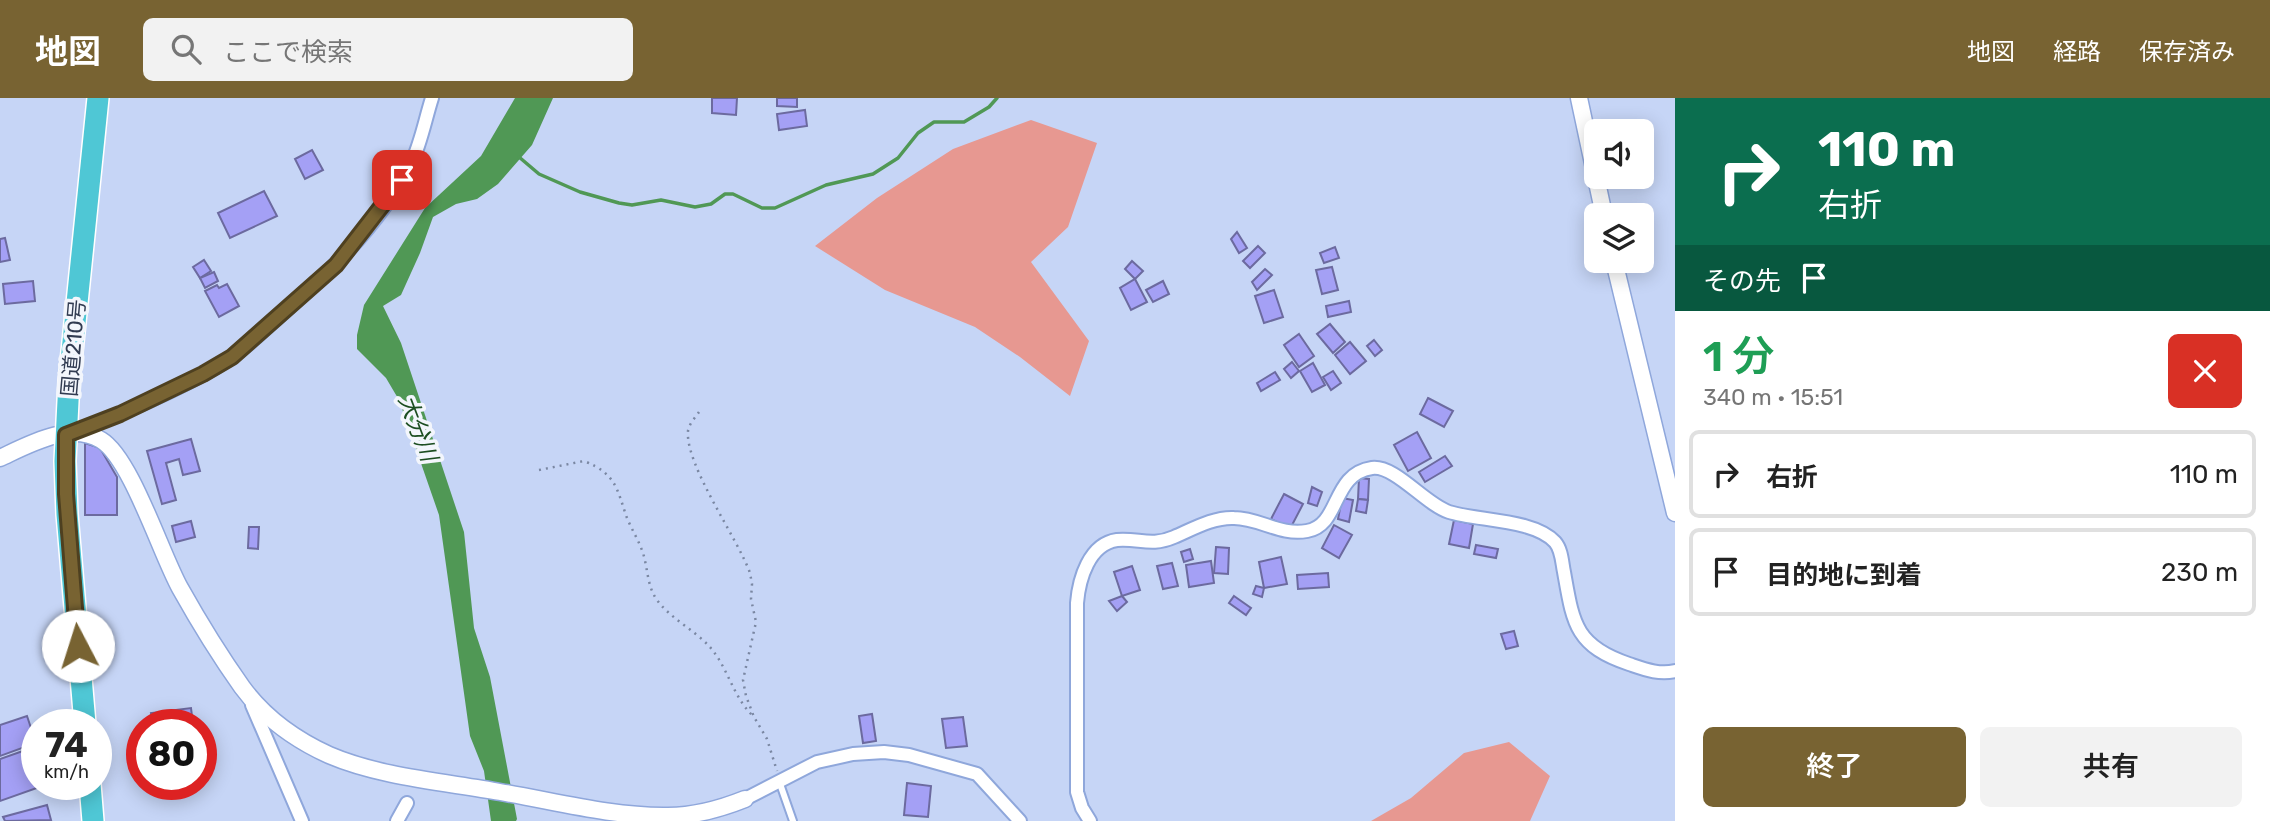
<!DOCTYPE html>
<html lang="ja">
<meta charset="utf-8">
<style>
:root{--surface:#fff;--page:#f2f2f2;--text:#222;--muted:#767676;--line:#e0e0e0;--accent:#786332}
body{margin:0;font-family:Rubik,"Noto Sans JP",sans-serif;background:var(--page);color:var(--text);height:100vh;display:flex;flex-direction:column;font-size:26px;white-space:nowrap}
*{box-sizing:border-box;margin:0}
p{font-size:23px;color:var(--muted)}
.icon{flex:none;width:38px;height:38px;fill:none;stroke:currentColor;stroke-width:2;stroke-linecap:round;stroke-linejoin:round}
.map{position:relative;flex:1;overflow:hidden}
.panel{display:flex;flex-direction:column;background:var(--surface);width:595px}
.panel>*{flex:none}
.guide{background:#0b6e4f;color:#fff;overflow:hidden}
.controls{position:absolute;left:1584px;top:21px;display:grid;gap:14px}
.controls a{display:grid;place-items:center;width:70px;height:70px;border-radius:10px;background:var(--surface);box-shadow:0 4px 18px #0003;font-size:35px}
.speed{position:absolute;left:21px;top:611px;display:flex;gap:14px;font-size:35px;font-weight:700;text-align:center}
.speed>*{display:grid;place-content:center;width:91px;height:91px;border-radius:50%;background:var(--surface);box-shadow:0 4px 18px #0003;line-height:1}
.speed small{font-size:18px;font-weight:400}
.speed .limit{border:10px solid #d22;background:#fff;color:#111}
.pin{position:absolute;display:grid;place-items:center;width:60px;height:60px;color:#fff;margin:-30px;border-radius:14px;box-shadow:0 4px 10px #0006}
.me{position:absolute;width:77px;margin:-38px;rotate:355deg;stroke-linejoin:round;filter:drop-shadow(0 0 5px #0008)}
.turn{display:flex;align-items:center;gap:24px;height:147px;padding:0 28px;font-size:32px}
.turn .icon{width:91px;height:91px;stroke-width:2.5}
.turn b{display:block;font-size:49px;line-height:60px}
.then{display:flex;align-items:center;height:66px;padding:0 28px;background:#0003;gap:14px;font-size:26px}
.round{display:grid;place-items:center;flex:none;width:74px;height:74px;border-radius:10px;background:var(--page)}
.summary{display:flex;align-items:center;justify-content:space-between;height:119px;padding:0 28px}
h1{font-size:42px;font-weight:600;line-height:52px;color:#1e9e55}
.cta{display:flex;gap:14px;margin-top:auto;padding:14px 28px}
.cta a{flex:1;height:80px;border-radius:10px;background:var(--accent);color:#fff;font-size:28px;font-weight:600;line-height:80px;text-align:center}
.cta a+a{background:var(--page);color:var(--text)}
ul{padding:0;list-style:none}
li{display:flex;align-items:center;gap:21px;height:88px;margin:0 14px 10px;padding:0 14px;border:4px solid var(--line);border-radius:10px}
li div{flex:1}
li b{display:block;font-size:26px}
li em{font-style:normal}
header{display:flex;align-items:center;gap:42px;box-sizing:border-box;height:98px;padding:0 35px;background:var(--accent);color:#fff}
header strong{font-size:33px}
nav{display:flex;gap:38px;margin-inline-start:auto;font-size:24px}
.search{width:490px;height:63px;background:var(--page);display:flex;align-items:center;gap:18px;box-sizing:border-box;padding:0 24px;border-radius:10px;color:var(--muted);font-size:26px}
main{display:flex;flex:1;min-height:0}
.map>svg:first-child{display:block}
.green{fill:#e79891}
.water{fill:#509855}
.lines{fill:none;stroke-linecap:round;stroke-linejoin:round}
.stream{stroke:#509855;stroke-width:3.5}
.building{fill:#a4a0f5;stroke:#6c6a9f;stroke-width:2}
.lane-casing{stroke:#8fa7db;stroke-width:10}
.street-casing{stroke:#8fa7db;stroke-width:16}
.secondary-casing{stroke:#8fa7db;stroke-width:19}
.highway-casing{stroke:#fff;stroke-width:24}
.path{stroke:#7a87a2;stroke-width:2.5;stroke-dasharray:2 5;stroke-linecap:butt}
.lane{stroke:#fff;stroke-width:6}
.street{stroke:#fff;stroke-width:12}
.secondary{stroke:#fff;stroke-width:16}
.highway{stroke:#4fc7d5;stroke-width:21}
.route-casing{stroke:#4e4020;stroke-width:18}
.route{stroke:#786332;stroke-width:12}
.labels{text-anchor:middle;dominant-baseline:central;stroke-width:7;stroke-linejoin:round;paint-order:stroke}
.street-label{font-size:21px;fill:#313b51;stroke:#f3f6fc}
.water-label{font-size:23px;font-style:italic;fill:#1c4e21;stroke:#f3f6fc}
</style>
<header>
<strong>地図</strong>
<div class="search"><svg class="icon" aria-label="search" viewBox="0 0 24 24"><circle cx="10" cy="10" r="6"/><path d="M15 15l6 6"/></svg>ここで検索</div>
<nav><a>地図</a><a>経路</a><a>保存済み</a></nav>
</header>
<main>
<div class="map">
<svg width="1675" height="723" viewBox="0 0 1675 723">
<rect width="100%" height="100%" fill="#c6d5f6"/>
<g class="green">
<path d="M1031,22l66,23 -29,84 -37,35 58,79 -19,55 -50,-39 -45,-30 -90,-37 -70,-44 62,-48 76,-49z"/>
<path d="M1509,644l41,34 -20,45h-159l40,-23 53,-45z"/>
</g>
<path class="water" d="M515,0h38l-21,47 -34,39 -21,15 -21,5 -23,13 -13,36 -19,42 -18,11 18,37 63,189 10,96 16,49 27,142 -1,2h-25l-7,-50 -14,-35 -31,-221 -40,-115 -13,-22 -29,-29v-14l7,-30 61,-97 56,-52z"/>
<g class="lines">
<path class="stream" d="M519,59l20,17 41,18 39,11 13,2 29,-5 34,7 16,-3 14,-10h8l29,14h13l51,-23 47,-11 25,-16 20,-25 16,-11h30l25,-15 8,-9"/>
</g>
<g class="building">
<path d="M712,0h25l-1,17 -24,-2z"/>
<path d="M777,0h20v9l-20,-1z"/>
<path d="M805,12l2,16 -28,4 -2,-16z"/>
<path d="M312,52l11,20 -18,9 -10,-20z"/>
<path d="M264,93l13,25 -47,22 -12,-25z"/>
<path d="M1237,134l10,16 -8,5 -8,-14z"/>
<path d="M5,140l5,22 -10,2v-23z"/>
<path d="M1258,148l7,7 -15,15 -7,-7z"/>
<path d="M1335,149l4,11 -15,5 -4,-10z"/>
<path d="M204,162l7,11 -11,7 -7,-11z"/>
<path d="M1132,163l11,10 -8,8 -10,-10z"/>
<path d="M1332,169l6,23 -16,4 -6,-24z"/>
<path d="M1265,171l7,6 -15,15 -5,-8z"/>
<path d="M214,174l4,9 -13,7 -5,-10z"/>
<path d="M1135,181l12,23 -16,8 -11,-22z"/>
<path d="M33,183l2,20 -30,3 -2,-20z"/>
<path d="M1163,183l6,13 -16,8 -7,-12z"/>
<path d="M227,186l12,22 -20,11 -14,-26 12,-6 2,3z"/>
<path d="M1274,192l9,27 -19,6 -9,-27z"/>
<path d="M1349,203l2,11 -23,5 -2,-11z"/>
<path d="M1330,226l15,18 -12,11 -16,-19z"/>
<path d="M1299,236l15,22 -15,11 -15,-22z"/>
<path d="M1374,242l8,10 -7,6 -8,-10z"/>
<path d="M1350,244l16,19 -16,13 -15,-19z"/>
<path d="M1292,264l7,9 -8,7 -7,-9z"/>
<path d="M1313,265l12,22 -13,7 -12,-21z"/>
<path d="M1333,273l8,12 -10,7 -8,-13z"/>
<path d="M1275,274l5,8 -19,11 -4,-8z"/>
<path d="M1428,300l25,13 -9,16 -24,-13z"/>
<path d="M1417,334l14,26 -23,13 -14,-26z"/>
<path d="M191,341l9,32 -17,4 -4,-16 -13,4 10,37 -14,4 -15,-53z"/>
<path d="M85,345l15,5 17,29v38h-32z"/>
<path d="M1445,358l7,10 -27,16 -6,-10z"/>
<path d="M1359,380l10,1 -1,21 -10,-1z"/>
<path d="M1312,389l10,5 -5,14 -9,-3z"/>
<path d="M1284,396l19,10 -13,25 -19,-10z"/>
<path d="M1342,400l11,2 -4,22 -11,-3z"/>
<path d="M1358,401l10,1 -2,13 -10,-2z"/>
<path d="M1454,422l19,4 -4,24 -20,-4z"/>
<path d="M191,423l4,16 -19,5 -4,-16z"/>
<path d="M1334,427l18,10 -13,23 -17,-10z"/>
<path d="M249,429h10l-1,22 -10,-1z"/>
<path d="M1476,447l22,4 -2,9 -22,-4z"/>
<path d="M1216,449l13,1 -1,26 -14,-1z"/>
<path d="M1190,451l3,10 -9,3 -3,-10z"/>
<path d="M1281,459l6,27 -23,4 -5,-26z"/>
<path d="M1211,463l3,22 -25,4 -3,-22z"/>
<path d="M1172,465l6,23 -15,3 -6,-23z"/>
<path d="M1132,468l8,24 -18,6 -8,-24z"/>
<path d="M1328,475l1,14 -31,2 -1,-14z"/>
<path d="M1256,488l8,2 -2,9 -9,-3z"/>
<path d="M1122,498l5,6 -10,9 -8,-10z"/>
<path d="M1234,498l17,12 -5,7 -17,-12z"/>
<path d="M1514,533l4,15 -12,3 -5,-15z"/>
<path d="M191,610l2,16h-40l-2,-11z"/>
<path d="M872,616l4,27 -13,2 -4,-27z"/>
<path d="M27,618l9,27 -36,13v-31z"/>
<path d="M963,619l4,29 -21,2 -4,-29z"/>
<path d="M205,628l4,37 -8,1v-37z"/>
<path d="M37,648v38h11l-48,17v-42z"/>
<path d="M907,685l24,3 -3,31 -24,-2z"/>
<path d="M47,707l4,15 -46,1 -2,-4z"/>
</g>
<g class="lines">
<g class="lane-casing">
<path id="lane" d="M779,683l14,40"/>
</g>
<g class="street-casing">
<g id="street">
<path d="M73,335c49,-20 99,-40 145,-67 20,-11 37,-28 54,-43 52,-46 107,-96 139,-159 10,-21 14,-44 21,-66"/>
<path d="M252,607l50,116"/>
<path d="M745,701l72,-37 36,-8 31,-2 25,3 68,19 43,47"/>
<path d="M397,723l10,-18"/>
<path d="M1090,723l-8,-13 -5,-16v-189c2,-24 12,-59 40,-63 22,-2 34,7 57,-3 19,-8 39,-20 60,-19 26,0 46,18 73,13 34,-6 24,-57 65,-63 23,-3 53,36 77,44 29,9 85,7 106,30 7,8 7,21 9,30 9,51 11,74 65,92 15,5 30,11 46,7"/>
</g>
</g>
<g class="secondary-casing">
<g id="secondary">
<path d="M1579,0l25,117"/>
<path d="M1614,163l61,252"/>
<path d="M0,360c28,-13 70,-37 101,-18 30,18 60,114 79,148 19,34 40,68 62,99 22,30 54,53 87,68 51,22 116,27 171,37 54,9 113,25 168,24 27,0 52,-7 77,-17"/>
</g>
</g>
<g class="highway-casing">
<g id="highway">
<path d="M85,626l-18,-210 -2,-53 4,-80 29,-283"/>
<path d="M90,686l3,37"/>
</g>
</g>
<g class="path">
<path d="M699,314c-4,6 -10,12 -11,19 -3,34 50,108 62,142l2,11 -1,15 5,23 -13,58 3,16 8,21 13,22 10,32"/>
<path d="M539,372l45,-9c33,13 33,29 43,57 5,12 12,23 16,35 5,16 4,33 14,47 13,18 37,30 52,46 19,21 23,49 43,69"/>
</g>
<use href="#lane" class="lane"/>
<use href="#street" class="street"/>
<use href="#secondary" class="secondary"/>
<use href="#highway" class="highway"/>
</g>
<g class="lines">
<g class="route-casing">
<path id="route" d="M78,548l-12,-152v-59l54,-21 83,-40 29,-17 104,-92 66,-85"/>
</g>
<use href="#route" class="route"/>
</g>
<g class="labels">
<g class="street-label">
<text transform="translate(73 250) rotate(-85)">国道210号</text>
</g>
<g class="water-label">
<text transform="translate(418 330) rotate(69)">大分川</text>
</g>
</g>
</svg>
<div class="controls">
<a><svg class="icon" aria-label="sound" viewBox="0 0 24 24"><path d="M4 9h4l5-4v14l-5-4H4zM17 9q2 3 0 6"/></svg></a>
<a><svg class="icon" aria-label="layers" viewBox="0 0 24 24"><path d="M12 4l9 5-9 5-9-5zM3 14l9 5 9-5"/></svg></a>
</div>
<div class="speed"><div>74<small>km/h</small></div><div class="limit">80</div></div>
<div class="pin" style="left:402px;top:82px;background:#d93025"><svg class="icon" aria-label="arrive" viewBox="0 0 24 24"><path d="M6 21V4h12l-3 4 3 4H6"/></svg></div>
<svg class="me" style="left:78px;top:548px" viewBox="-20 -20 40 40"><circle r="19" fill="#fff"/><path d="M0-13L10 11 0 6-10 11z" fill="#786332"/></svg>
</div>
<section class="panel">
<div class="guide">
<div class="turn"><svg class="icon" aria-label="right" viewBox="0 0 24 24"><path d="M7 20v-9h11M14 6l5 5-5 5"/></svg><div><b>110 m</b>右折</div></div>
<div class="then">その先<svg class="icon" aria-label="arrive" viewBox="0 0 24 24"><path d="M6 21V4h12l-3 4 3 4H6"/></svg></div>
</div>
<div class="summary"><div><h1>1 分</h1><p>340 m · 15:51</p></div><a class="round" style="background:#d93025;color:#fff"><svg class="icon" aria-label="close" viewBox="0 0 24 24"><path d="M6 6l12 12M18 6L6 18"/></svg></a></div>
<ul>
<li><svg class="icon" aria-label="right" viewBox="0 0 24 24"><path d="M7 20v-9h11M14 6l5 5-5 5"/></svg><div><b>右折</b></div><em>110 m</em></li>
<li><svg class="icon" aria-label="arrive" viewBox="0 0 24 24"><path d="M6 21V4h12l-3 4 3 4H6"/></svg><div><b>目的地に到着</b></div><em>230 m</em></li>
</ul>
<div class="cta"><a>終了</a><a>共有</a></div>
</section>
</main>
